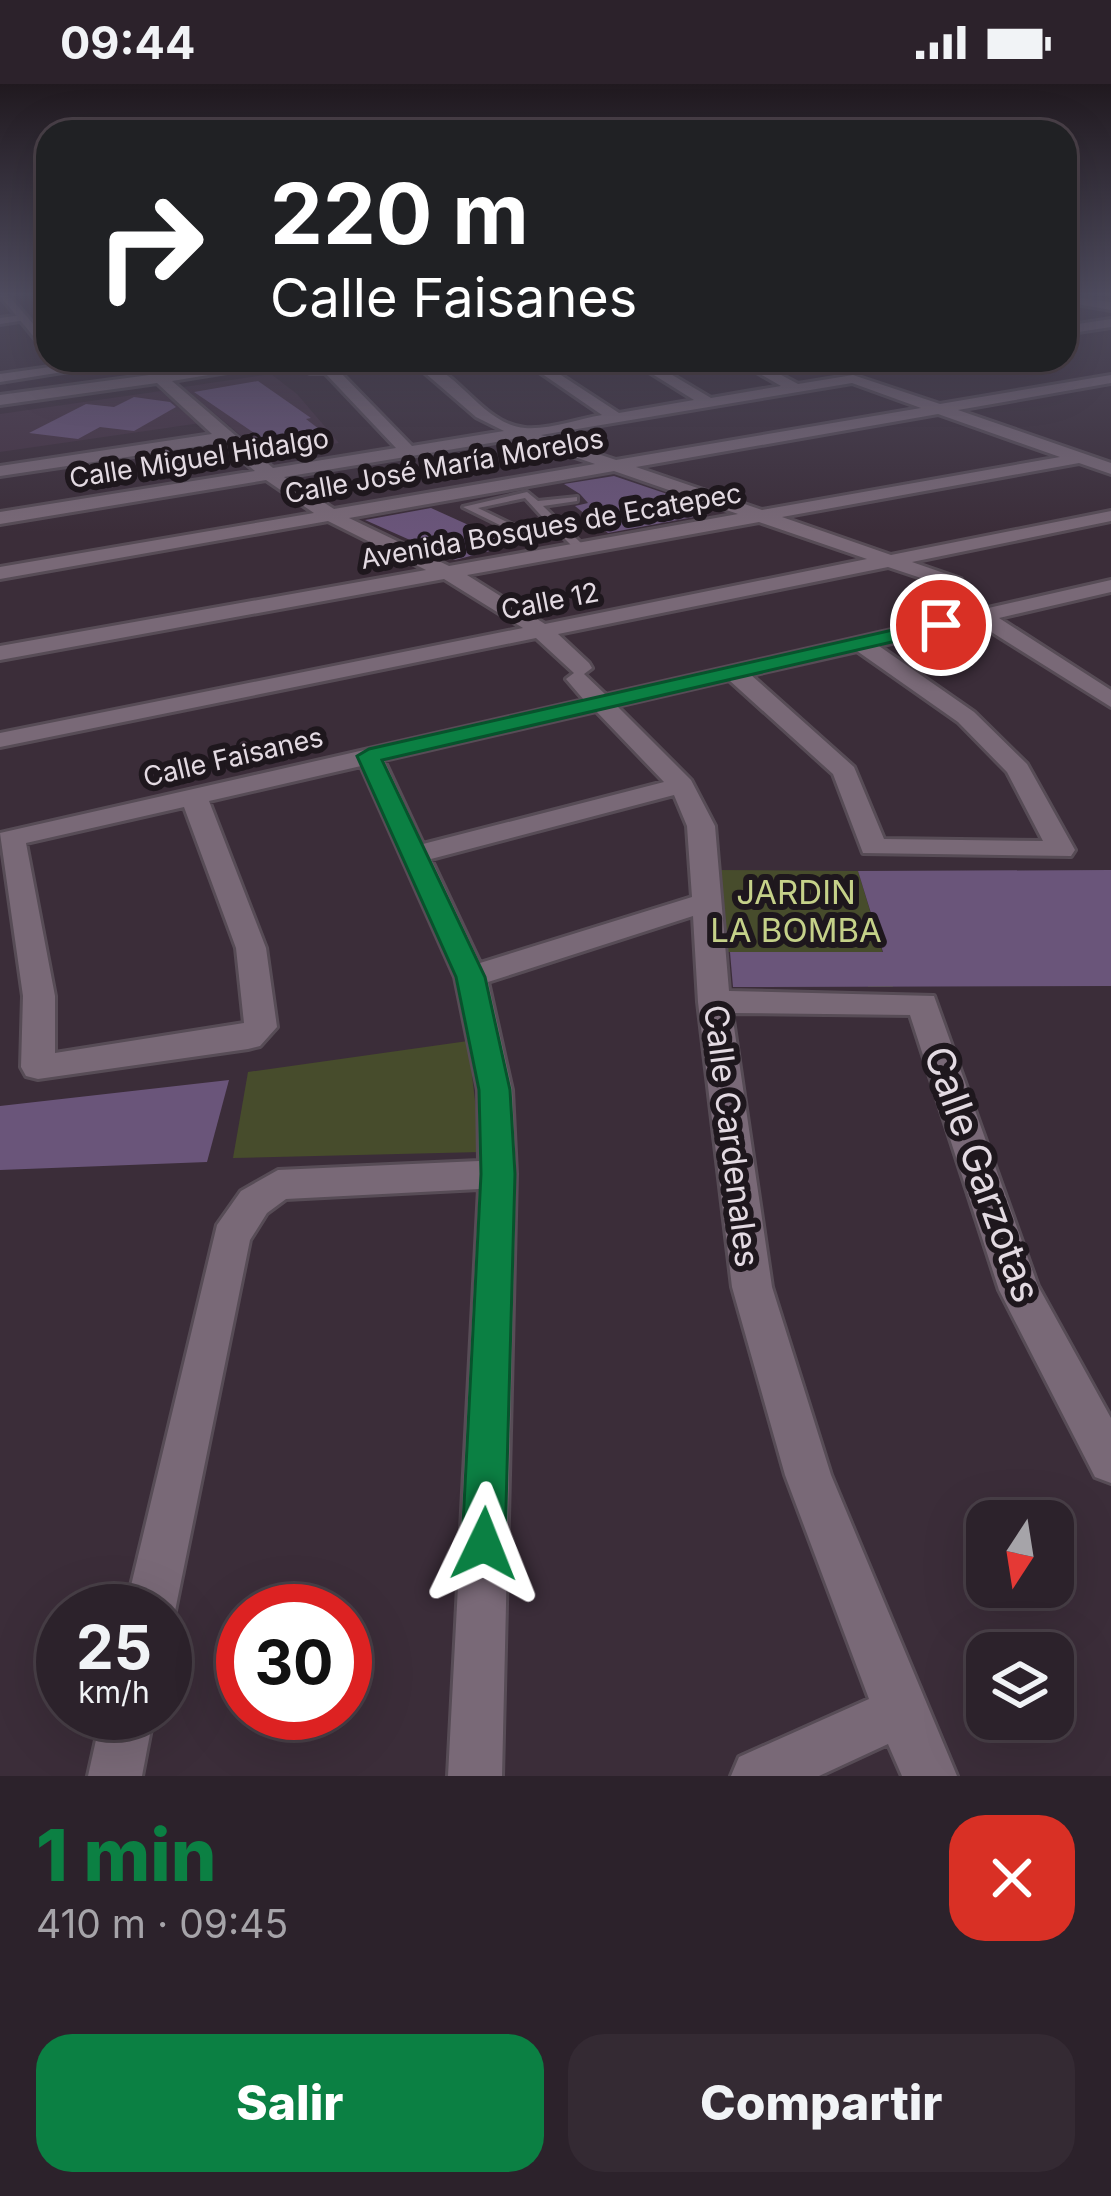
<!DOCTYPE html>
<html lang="es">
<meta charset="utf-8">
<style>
:root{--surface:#2c222b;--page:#342a33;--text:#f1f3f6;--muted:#a6a4a9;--line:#483f47;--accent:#0b8043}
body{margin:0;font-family:Inter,sans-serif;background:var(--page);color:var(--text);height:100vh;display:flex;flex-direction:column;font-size:45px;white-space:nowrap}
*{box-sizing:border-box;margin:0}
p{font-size:39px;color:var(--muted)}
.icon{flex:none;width:66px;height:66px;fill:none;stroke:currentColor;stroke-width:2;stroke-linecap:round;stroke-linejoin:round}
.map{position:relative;height:1692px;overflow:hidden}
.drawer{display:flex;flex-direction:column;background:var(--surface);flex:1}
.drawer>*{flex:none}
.top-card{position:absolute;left:36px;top:36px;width:1041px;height:252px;border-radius:36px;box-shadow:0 12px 48px #0002,0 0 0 3px var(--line);background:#202124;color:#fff;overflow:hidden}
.needle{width:78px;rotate:192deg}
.fabs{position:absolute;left:966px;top:1416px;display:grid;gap:24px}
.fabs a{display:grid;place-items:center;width:108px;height:108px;border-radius:24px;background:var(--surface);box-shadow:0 12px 48px #0002,0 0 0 3px var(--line);font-size:60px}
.speed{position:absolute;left:36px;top:1500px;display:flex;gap:24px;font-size:60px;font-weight:700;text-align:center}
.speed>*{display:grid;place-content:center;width:156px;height:156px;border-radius:50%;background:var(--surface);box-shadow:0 12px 48px #0002,0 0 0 3px var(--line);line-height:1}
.speed small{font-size:30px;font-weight:400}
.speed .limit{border:18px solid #d22;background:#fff;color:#111}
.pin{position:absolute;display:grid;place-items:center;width:102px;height:102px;color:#fff;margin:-51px;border:6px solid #fff;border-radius:50%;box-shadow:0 3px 12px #0007}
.me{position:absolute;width:132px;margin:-66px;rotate:2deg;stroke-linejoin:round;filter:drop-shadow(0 0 9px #0008)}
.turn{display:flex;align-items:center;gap:42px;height:252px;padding:0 36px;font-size:54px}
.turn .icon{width:156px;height:156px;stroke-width:2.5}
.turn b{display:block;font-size:84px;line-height:102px}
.round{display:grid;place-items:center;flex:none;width:126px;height:126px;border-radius:36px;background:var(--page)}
.headline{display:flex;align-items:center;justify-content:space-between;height:204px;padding:0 36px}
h1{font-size:72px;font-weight:800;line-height:90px;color:var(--accent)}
.cta{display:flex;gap:24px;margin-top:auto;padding:24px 36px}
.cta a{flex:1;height:138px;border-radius:36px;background:var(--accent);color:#fff;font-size:48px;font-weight:800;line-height:138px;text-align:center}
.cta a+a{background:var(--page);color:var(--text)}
.status{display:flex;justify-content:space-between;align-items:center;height:84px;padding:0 60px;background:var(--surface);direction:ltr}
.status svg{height:33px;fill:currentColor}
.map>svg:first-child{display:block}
.built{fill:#463344}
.green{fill:#474c2c}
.building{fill:#6a557a}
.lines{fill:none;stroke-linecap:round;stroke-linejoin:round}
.service-casing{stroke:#574c56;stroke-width:6}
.pedestrian-casing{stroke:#574c56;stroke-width:6}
.minor-casing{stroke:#574c56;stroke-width:6}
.service{fill:#796977;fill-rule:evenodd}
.pedestrian{fill:#796977;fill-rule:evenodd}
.minor{fill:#796977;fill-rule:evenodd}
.route{fill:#0b8043;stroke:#07532c;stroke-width:3}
.labels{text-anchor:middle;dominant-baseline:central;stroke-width:12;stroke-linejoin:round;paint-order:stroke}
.far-street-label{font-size:27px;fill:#e3dae2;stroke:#1e171d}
.park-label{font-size:33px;fill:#c5d189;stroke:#1e171d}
.street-label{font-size:33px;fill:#e3dae2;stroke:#1e171d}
.near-street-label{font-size:39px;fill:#e3dae2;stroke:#1e171d}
</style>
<div class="status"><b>09:44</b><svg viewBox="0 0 49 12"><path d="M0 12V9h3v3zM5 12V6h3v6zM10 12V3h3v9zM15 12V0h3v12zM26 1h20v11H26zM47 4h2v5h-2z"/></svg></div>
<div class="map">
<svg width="1111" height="1692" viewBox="0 0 1111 1692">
<rect width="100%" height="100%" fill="#3b2d39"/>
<g class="built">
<path d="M271,290l26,20 42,49 -75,12 -81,-68z"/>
<path d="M161,307l40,32 -201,29v-38z"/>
</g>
<g class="green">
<path d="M715,786l143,1 35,116h-25l-10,-35h-130z"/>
<path d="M468,957l13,111 -248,6 15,-86z"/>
</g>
<g class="building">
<path d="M258,297l53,37 -5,1 26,20 -53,11 -85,-58z"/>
<path d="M134,313l36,5 6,5 -42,24 -34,-4 -22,12 -49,-6 57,-29 28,3z"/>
<path d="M614,392l71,24 20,15 -97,18 -33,-27 13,-3 -8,-9 -16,-10z"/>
<path d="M431,424l82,37 -58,15 -90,-40z"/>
<path d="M1111,786v116l-378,1 -3,-35h153l-25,-81z"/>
<path d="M229,996l-22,82 -207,8v-64z"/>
</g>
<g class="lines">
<g class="service-casing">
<path id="service" d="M527,408l11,9 39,-4v4l-34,5 41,40v4h-8l-23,-23 -39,5 -51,-25zM525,414l22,24 -32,4 -37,-18z"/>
</g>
<g class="pedestrian-casing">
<path id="pedestrian" d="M22,231l4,5 -26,4v-6z"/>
</g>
<g class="minor-casing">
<g id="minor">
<path d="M0,212h9l39,45v13z"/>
<path d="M1065,212l46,6v8l-46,-8z"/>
<path d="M1111,235v8l-46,7v-8z"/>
<path d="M100,276h38l-138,22v-8z"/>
<path d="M261,276h38l-127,21 101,87 123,-20 -71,-75h-15v-6l7,-2 -4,-5h80l-54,11 73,75 92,-15 -28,-14 -66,-57c44,0 69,64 115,68 23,2 54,-9 77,-13l-80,-55h16l81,53 75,-13 -64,-40h17l64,38 70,-12 -45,-26h17l45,24 55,-9 87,29 171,-29v8l-153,27 153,53v11l-32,-11 -297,54 109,38 220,-44v10l-199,41 49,17v8l-7,2 -66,-22 -330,67 31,29 3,5 -8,6 22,21 505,-115v12l-112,26 112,72v17l-134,-84 -98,23 95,66 53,52 48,86 -4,6 -208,-3 -30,-79 -104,-94 -112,26 74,74 24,46 14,165 205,5 104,290 73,132v65l-16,-6 -96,-187 -89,-275 -178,-2 40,274 59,188 126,301h-55l-14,-32 -69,32h-88l8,-19 130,-58 -84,-224 -53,-188 -34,-285 -5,-86 -205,66 24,108 4,84 -14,602h-54l31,-587 -193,10 -19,14 -17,27 -75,371 -10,18v-18h-40l92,-386 24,-34 37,-21 201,-9 -1,-71 -23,-113 -94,-211 -152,35 57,147 11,79 -17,19 -12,3 -210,30 -12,-3 -5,-9 2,-71 -23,-163 584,-133 -18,-21 8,-6 -38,-35 -536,109v-14l523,-105 -79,-49 -444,81v-14l426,-76 -98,-49 -328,58v-12l314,-54 -48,-33 -266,44v-12l255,-41 -34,-28 -221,33v-10l212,-32 -55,-51 -157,22v-10zM852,299l69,25 -305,52 -75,-25zM938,330l122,43 -298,53 -126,-43zM520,354l75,26 -261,45 -50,-32zM614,387l124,43 -289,52 -100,-48zM759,438l108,37 -322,65 -78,-49zM857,567l101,71 49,50 36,69 -159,-2 -30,-72 -103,-92zM596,627l68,71 -241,62 -39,-84zM674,711l13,31 5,71 -212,66 -49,-104zM184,723l52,141 8,75 -189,30v-57l-29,-153z"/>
<path d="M102,1629h52l-12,63h-54z"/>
</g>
</g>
<use href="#service" class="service"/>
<use href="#pedestrian" class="pedestrian"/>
<use href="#minor" class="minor"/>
</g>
<linearGradient id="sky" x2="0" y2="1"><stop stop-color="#20191f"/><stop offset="0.47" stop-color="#4f4c5f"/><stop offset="1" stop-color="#4f4c5f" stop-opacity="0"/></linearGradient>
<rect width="1111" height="448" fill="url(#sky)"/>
<path class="route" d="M941,535l7,1v9l-566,131 103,217 25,113 5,84 -10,370 -6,16 -15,6 -16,-6 -6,-16 19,-370 -2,-84 -23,-113 -99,-221 12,-7z"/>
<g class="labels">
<g class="far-street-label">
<text transform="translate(199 374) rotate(-9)">Calle Miguel Hidalgo</text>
<text transform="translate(444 382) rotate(-10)">Calle José María Morelos</text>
<text transform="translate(551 442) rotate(-10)">Avenida Bosques de Ecatepec</text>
<text transform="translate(550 517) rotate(-11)">Calle 12</text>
<text transform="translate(233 673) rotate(-13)">Calle Faisanes</text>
</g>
<g class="park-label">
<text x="796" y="808">JARDIN<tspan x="796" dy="38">LA BOMBA</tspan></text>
</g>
<g class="street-label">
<text transform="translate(732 1052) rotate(83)">Calle Cardenales</text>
</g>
<g class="near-street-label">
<text transform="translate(983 1090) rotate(70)">Calle Garzotas</text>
</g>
</g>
</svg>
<div class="fabs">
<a><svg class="needle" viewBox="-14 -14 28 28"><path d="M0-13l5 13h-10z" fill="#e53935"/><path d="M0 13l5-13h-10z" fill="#a6a4a9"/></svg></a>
<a><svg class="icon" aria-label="layers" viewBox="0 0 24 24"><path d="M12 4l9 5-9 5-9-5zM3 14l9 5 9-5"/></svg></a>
</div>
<div class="speed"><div>25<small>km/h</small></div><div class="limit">30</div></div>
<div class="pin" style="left:941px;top:541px;background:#d93025"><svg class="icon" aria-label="arrive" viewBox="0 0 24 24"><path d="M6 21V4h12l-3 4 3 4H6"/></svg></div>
<svg class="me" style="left:484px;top:1460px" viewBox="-20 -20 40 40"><path d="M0-17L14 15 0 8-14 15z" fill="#0b8043" stroke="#fff" stroke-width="4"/></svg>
<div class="top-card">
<div class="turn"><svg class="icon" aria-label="right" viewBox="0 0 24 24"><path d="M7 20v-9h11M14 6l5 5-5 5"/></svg><div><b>220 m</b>Calle Faisanes</div></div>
</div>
</div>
<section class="drawer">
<div class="headline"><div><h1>1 min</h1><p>410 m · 09:45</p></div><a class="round" style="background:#d93025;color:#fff"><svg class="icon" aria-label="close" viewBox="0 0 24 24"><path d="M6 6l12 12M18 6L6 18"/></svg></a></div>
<div class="cta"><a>Salir</a><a>Compartir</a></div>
</section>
